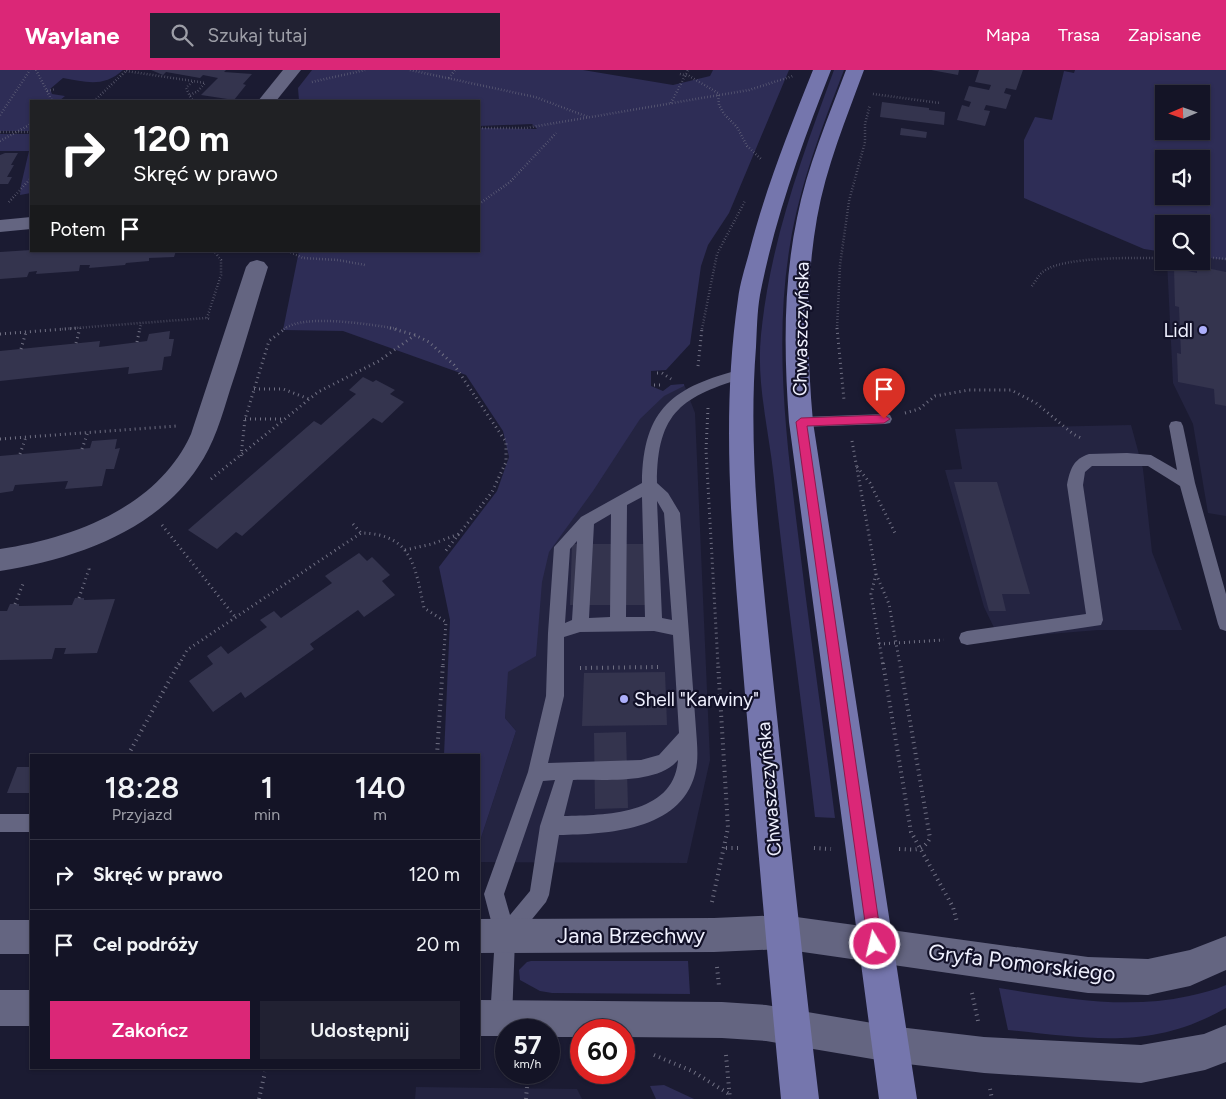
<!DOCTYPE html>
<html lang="pl">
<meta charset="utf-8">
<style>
:root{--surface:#141426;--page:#212132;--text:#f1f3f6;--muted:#9d9ea7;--line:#333343;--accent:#db2777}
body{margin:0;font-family:Figtree,sans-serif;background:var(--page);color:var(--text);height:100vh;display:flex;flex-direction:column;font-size:19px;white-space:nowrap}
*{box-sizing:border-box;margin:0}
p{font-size:16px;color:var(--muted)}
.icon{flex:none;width:28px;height:28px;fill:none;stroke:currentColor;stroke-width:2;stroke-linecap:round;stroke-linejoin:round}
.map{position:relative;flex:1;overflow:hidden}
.panel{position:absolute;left:30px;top:684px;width:450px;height:315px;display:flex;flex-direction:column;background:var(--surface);border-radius:0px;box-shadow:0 1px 4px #0004,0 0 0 1px var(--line)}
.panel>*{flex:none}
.guide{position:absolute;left:30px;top:30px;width:450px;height:152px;border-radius:0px;box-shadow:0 1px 4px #0004,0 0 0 1px var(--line);background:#202124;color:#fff;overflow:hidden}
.needle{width:32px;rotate:268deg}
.fabs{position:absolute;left:1155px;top:15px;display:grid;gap:10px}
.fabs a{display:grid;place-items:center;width:55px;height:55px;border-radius:0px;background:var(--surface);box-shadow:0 1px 4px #0004,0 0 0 1px var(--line);font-size:25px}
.speed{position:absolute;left:495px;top:949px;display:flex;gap:10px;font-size:25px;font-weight:700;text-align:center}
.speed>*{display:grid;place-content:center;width:65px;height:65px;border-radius:50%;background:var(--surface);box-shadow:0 1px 4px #0004,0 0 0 1px var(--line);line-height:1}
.speed small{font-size:12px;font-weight:400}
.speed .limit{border:8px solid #d22;background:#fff;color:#111}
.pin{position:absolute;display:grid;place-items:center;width:42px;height:42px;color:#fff;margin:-51px -21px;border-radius:50% 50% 50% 0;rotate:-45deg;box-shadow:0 0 5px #0007}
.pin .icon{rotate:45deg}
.me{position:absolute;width:55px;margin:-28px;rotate:351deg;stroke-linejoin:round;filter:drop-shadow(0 0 4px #0008)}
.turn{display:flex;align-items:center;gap:18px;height:105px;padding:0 20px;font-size:22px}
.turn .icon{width:65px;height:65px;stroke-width:2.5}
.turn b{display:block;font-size:35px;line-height:42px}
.then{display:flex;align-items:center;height:48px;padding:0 20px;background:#0003;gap:10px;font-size:19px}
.eta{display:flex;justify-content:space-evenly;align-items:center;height:85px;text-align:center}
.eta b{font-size:30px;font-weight:600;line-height:35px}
.action{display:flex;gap:10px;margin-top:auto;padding:10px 20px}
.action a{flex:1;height:58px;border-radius:0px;background:var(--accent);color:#fff;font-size:20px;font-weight:600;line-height:58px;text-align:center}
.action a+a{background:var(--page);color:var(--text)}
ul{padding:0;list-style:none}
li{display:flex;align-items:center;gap:15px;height:70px;padding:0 20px;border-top:1px solid var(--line)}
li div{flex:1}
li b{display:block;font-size:19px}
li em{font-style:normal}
header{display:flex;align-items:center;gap:30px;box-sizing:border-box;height:70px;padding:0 25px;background:var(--accent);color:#fff}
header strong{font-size:24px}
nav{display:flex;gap:28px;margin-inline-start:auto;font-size:18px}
.search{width:350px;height:45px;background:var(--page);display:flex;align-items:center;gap:12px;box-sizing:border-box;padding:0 18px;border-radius:0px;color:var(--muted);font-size:19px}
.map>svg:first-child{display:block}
.built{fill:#242441}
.green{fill:#2e2d56;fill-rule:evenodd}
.building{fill:#34344e}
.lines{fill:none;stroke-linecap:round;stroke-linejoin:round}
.path-far2{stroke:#717184;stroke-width:2.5;stroke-dasharray:0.5 2.5;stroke-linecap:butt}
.path-far1{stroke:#717184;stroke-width:3;stroke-dasharray:1 4;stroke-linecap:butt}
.path{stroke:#717184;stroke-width:4;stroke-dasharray:1 4.5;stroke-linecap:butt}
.service{fill:#646581;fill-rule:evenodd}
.minor{fill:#646581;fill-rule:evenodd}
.primary{fill:#7576ad;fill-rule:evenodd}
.route{fill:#db2777;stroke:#8e194d}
.poi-dot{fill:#adaffb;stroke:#121128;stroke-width:2}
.labels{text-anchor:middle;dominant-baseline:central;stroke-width:4.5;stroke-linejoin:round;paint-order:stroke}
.street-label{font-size:19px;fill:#eff0fe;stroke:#121128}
.poi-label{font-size:19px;fill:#eff0fe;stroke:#121128;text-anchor:end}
.near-street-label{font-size:22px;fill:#eff0fe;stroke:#121128}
</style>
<header>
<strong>Waylane</strong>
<div class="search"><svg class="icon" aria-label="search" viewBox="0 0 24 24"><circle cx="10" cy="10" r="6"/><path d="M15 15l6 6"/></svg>Szukaj tutaj</div>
<nav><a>Mapa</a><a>Trasa</a><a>Zapisane</a></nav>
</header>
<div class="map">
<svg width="1226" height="1029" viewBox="0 0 1226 1029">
<rect width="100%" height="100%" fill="#1b1b32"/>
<g class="built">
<path d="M1201,187l25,3v256l-18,-3 -15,-89 -20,-41 -6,-122h34z"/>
<path d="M684,314l11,29 15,347 -23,103 -208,-1v-18l37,-113 -11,-13 5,-139 116,-159 45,-35z"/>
<path d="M1131,355l12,44 9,83 30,78h-84l-99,8 -15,-31 -39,-137 17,-1 -7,-40z"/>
<path d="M416,1017l161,2 5,10h-167z"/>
</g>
<g class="green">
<path d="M0,0h123c-20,18 -37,12 -60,8l-13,11 2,5 13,2 -6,5h-28v30h-31z"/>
<path d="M312,0h271l90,15 37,-9 3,-6h76l-60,143 -21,32 -7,21 -11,78 -24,26 -15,1v15l12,5 8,-6 13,-1v2l-20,10 -24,23 -47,72 -44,61 -7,30 -6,74 -28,16 -3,46 11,13 -37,113v-89h-35l6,-135 -11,-53 58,-76 12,-34 -6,-26 -37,-56 -123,-44 -60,-1 16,-79h180v-123l58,1 -5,-5 -53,2v-25h-180l-1,-13z"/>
<path d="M834,0h10c-22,57 -44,114 -54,175 -16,95 -4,193 8,289 11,94 25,189 37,284l-20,-1c-13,-113 -29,-225 -41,-338 -5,-49 -18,-95 -13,-144 9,-93 41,-178 73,-265z"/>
<path d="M1075,0h151v190l-25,-3v-33h-37v28l-20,-3 -120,-51v-58l11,-23 17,3 12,-49 10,2zM1164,24h37v37h-37zM1164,89h37v37h-37z"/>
<path d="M0,64h31v59l-11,2 1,-10 8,-34h-29z"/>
<path d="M531,891h157l2,33 -138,-1 -12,-2 -20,-11 -1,-10 8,-8z"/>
<path d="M1226,915v23c-75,43 -137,30 -218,22l-9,-42c64,10 126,22 190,8 13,-3 26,-6 37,-11z"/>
<path d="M664,1015l30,14h-38l-6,-13z"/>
</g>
<g class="building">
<path d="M151,0h75l-2,2 28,2 -9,10 3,1 -12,15 -33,-5 17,-17 -15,-3 -3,3 -34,-6 -3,3z"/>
<path d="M931,0h28l-1,5z"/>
<path d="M979,0h44l-7,20 -10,-2 -2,5 7,2 -5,14 -20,-4 -2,5 6,1 -5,15 -28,-6 5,-15 7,2 2,-5 -7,-2 5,-14 20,4 2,-5 -16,-3z"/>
<path d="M882,32l47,6v2l16,2 -1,13 -64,-8z"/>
<path d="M901,58l26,4 -1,6 -26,-3z"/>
<path d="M5,83h13l-7,12h3l-7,12h5l-4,7h-8v-29z"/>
<path d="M31,180v1h145l-2,6 -25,1v3l-23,2 -1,2 -36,3 1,-3h-10l-1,6 -43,3 1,-3 -8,1 -2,5 -27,2v-27z"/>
<path d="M1197,196l29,6v134l-11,-2 -1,-15 -36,-7 -1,-29 4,1 -2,-47 -4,-1 -1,-38 23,5z"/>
<path d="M170,261l-1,8h5l-3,17 -7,1 -2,13 -34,4 1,-7 -129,14v-30l100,-10 -1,6 48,-6 2,-7z"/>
<path d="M363,307l10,5 3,-2 19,10 -5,4 14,8 -22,21 -9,-5 -131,118 -6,-4 -19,17 -29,-19 126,-109 7,4 35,-31 -7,-4z"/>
<path d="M117,369l-2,10 5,-1 -6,21h-8l-4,17 -37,3 3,-8 -53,4 -2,6 -13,2v-37l90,-8 2,-7z"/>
<path d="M954,412h43l33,112h-28l4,17h-17z"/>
<path d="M572,474h86l3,61h-91z"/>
<path d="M359,483l8,8 5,-4 18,18 -8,6 13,14 -31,22 -6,-7 -48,34 4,5 -69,49 -4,-6 -28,20 -24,-31 24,-17 -6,-8 14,-10 7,8 39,-27 -7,-7 14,-9 7,7 51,-35 -7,-7z"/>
<path d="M75,528h9v2l31,-1 -18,54 -33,1 2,-6h-11l-3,11 -52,1v-49h7l3,-7h9v2l53,-1z"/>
<path d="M665,602l2,53 -85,1 2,-53z"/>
<path d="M626,662l2,76 -33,1 -1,-76z"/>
<path d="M17,697h14v26h-24z"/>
</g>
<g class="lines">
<g class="path-far2">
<path d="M36,0l11,21 8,-2"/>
<path d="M410,0l125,27 53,20"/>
<path d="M126,1l67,10 -7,7 6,12"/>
<path d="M680,4l9,2 29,17 1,12 5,9 13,13 10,19 14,13"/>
<path d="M449,8l6,-8"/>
<path d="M312,12l53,-12"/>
<path d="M47,21l5,10"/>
<path d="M873,24l67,9"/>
<path d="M190,25l8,-4 7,-8 -12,-2"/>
<path d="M192,30l9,1"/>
<path d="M94,31l33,-31"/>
<path d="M671,33l17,-33"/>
<path d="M0,45l30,-45"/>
<path d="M479,58h47l223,-38 44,-14"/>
<path d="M0,62h31"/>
<path d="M0,71l31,-17"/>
<path d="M9,132l22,-24"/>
<path d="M479,134l31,-22 46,-49"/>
<path d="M288,181l15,7 35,2 27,5"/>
<path d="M1201,187l25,2"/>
<path d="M1032,216c4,-5 7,-12 12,-15 21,-15 93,-13 120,-13"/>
<path d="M207,248l14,-43v-15l-7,-9"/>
<path d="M62,259l145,-11 4,2"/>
<path d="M140,259l1,-6"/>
<path d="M284,259c21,-16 89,-4 115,0"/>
<path d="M702,259l15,-75 28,-53"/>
<path d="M837,259l3,-64 9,-64 16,-59v-18l5,-19"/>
</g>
<g class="path-far1">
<path d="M390,258l25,7 14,7 25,23 52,77v20l-14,30 -48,61"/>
<path d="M837,258l7,72"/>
<path d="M0,264l78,-6"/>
<path d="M137,272l3,-14"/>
<path d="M76,273l4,-15"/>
<path d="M21,279l5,-17"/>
<path d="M698,296l4,-38"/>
<path d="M657,303h5l9,6"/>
<path d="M654,315h9"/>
<path d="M254,319h29l26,10"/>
<path d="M708,338l-2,42 12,215"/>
<path d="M905,343l14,-4 16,-13 34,-6h42l25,13 37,31 10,5"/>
<path d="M245,349h40"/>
<path d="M0,369l177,-13"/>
<path d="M852,371l24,133 13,30 11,61"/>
<path d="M82,379l6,-17"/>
<path d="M20,384l6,-17"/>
<path d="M241,386l4,-37 24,-78 17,-13"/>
<path d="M857,397l13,16 26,52"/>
<path d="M211,409l107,-87 61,-31 36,-26"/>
<path d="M353,454l8,9"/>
<path d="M162,455l74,93"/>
<path d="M405,480l27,-6 27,-10"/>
<path d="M876,504l-5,20 12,71"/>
<path d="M79,528l10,-29 -1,-3"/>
<path d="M15,534l8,-20"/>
<path d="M879,574l65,-4"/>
<path d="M179,595l8,-15 174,-117c51,1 54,33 63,75l22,14 -3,43"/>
</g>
<g class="path">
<path d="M883,593l28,169 42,75 4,15"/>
<path d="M580,598l78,-1"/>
<path d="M128,685l51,-92"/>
<path d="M437,685l6,-92"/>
<path d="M726,778h16"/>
<path d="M814,778l17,1"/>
<path d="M899,779c15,0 23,4 31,-11l-30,-175"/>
<path d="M712,832l16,-74 -10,-165"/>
<path d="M717,897l2,19"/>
<path d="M972,923l6,28"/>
<path d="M654,985l38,16 37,23"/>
<path d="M726,985l4,44"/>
<path d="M990,1019l2,10"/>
<path d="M259,1029l6,-27"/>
<path d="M526,1029l2,-24"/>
</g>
<g class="service">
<path d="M742,299l5,2 2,3 -2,3c-64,19 -90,34 -90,106l11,10 12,20 16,216c1,14 3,31 -1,45 -15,57 -88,60 -136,61l-10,60 -3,7 -31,38 -3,79 -3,8 -8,3 -8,-3 -3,-8 5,-83 -11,-42 44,-122 18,-76 2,-63 6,-86 27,-30 61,-34c1,-76 32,-96 100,-114zM642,427l3,120h-19l1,-112zM657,431l7,12 8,107 -10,-2zM611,444l-1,103 -21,1 5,-94zM577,471l-5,79 -7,3 5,-74zM654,561l19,4 6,98 -20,22 -18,5 -93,3 16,-67v-59l16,-5zM678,690c-4,55 -73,55 -114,56l9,-36c31,-1 84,5 105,-20zM555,710l-15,46 -10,65 -20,24 -6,-21 39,-113z"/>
<path d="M885,344l5,1 2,4 -2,4 -5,1 -84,3 -5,-1 -2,-4 2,-4 5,-1z"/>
<path d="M1176,351l5,1 2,4 12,57 31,111v37l-6,-2 -2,-5 -38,-138 -32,-20h-56l-7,6 -2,13 20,135 -2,5 -134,20 -6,-2 -2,-5 2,-5 6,-2 119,-17 -19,-129c3,-15 6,-26 22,-31l38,-1 24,2 26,15 -8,-44 2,-4z"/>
<rect x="0" y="744" width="31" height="18"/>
</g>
<g class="minor">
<path d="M283,0h18l-25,31h-18z"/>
<path d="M31,147v12l-31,3v-12z"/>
<path d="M257,190l7,2 4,5c-13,41 -24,82 -38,123 -8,26 -16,54 -32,77 -43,65 -124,92 -198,104v-22c74,-11 158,-42 191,-115l55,-167 4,-5z"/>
<path d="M782,845l306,42 60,2 42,-9 36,-14v34l-36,16 -42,9 -60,-2 -306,-44 -68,3 -235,1v-34l235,-1z"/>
<rect x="0" y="850" width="31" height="34"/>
<rect x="0" y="920" width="31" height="36"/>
<path d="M479,930l243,2 44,3 124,21 94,11 157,8 63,-11 22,-9v37l-21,8 -64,13 -157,-10 -94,-11 -124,-21 -44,-3 -98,-1v-7h-43v7h-32v-7h-43v6h-27z"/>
</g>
<g class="primary">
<path d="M813,0h18c-29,74 -56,147 -71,225 -3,17 -3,35 -4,52 -8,101 4,203 14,304 16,149 31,299 49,448h-38c-14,-143 -26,-286 -38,-429 -10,-123 -23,-248 -5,-371 2,-16 7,-31 11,-46 16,-63 40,-123 64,-183z"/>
<path d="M846,0h18c-18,49 -38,97 -47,148 -12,68 -10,136 -4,204l104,677h-38l-90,-677c-5,-68 -6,-137 8,-204 10,-51 31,-100 49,-148z"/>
</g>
</g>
<path class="route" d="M884,345l6,4 -6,4 -77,3 75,518 -2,5 -5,2 -5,-2 -2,-5 -72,-522 5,-4z"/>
<g class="poi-dot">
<circle cx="1203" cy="260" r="5"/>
<circle cx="624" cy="629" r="5"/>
</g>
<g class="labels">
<g class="street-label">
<text transform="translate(801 259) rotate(-89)">Chwaszczyńska</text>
<text transform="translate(769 719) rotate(-95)">Chwaszczyńska</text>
</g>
<g class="poi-label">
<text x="1193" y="260">Lidl</text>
<text x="634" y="629" text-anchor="start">Shell "Karwiny"</text>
</g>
<g class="near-street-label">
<text x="631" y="865">Jana Brzechwy</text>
<text transform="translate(1022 893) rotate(7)">Gryfa Pomorskiego</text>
</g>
</g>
</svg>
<div class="fabs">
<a><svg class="needle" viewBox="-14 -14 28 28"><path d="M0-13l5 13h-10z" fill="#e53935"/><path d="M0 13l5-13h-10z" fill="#9d9ea7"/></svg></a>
<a><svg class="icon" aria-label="sound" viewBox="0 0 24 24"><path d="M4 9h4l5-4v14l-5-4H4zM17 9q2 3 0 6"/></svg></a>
<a><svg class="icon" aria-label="search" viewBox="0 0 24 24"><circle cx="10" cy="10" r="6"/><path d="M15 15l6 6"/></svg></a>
</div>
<div class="speed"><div>57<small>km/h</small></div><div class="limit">60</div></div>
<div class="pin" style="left:884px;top:349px;background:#d93025"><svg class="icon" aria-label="arrive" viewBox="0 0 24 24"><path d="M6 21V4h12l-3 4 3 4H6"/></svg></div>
<svg class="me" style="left:875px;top:874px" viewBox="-20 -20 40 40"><circle r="17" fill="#db2777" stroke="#fff" stroke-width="3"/><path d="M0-11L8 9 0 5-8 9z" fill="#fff"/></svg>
<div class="guide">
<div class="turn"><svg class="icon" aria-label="right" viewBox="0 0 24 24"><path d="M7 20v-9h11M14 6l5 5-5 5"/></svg><div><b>120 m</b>Skręć w prawo</div></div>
<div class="then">Potem<svg class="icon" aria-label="arrive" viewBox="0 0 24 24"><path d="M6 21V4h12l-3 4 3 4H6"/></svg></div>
</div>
<section class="panel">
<div class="eta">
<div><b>18:28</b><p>Przyjazd</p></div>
<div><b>1</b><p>min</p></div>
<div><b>140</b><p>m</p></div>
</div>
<ul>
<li><svg class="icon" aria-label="right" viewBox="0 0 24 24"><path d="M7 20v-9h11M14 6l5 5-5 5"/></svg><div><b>Skręć w prawo</b></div><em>120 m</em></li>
<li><svg class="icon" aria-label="arrive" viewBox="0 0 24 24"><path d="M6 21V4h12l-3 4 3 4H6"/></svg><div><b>Cel podróży</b></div><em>20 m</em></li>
</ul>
<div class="action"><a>Zakończ</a><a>Udostępnij</a></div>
</section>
</div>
